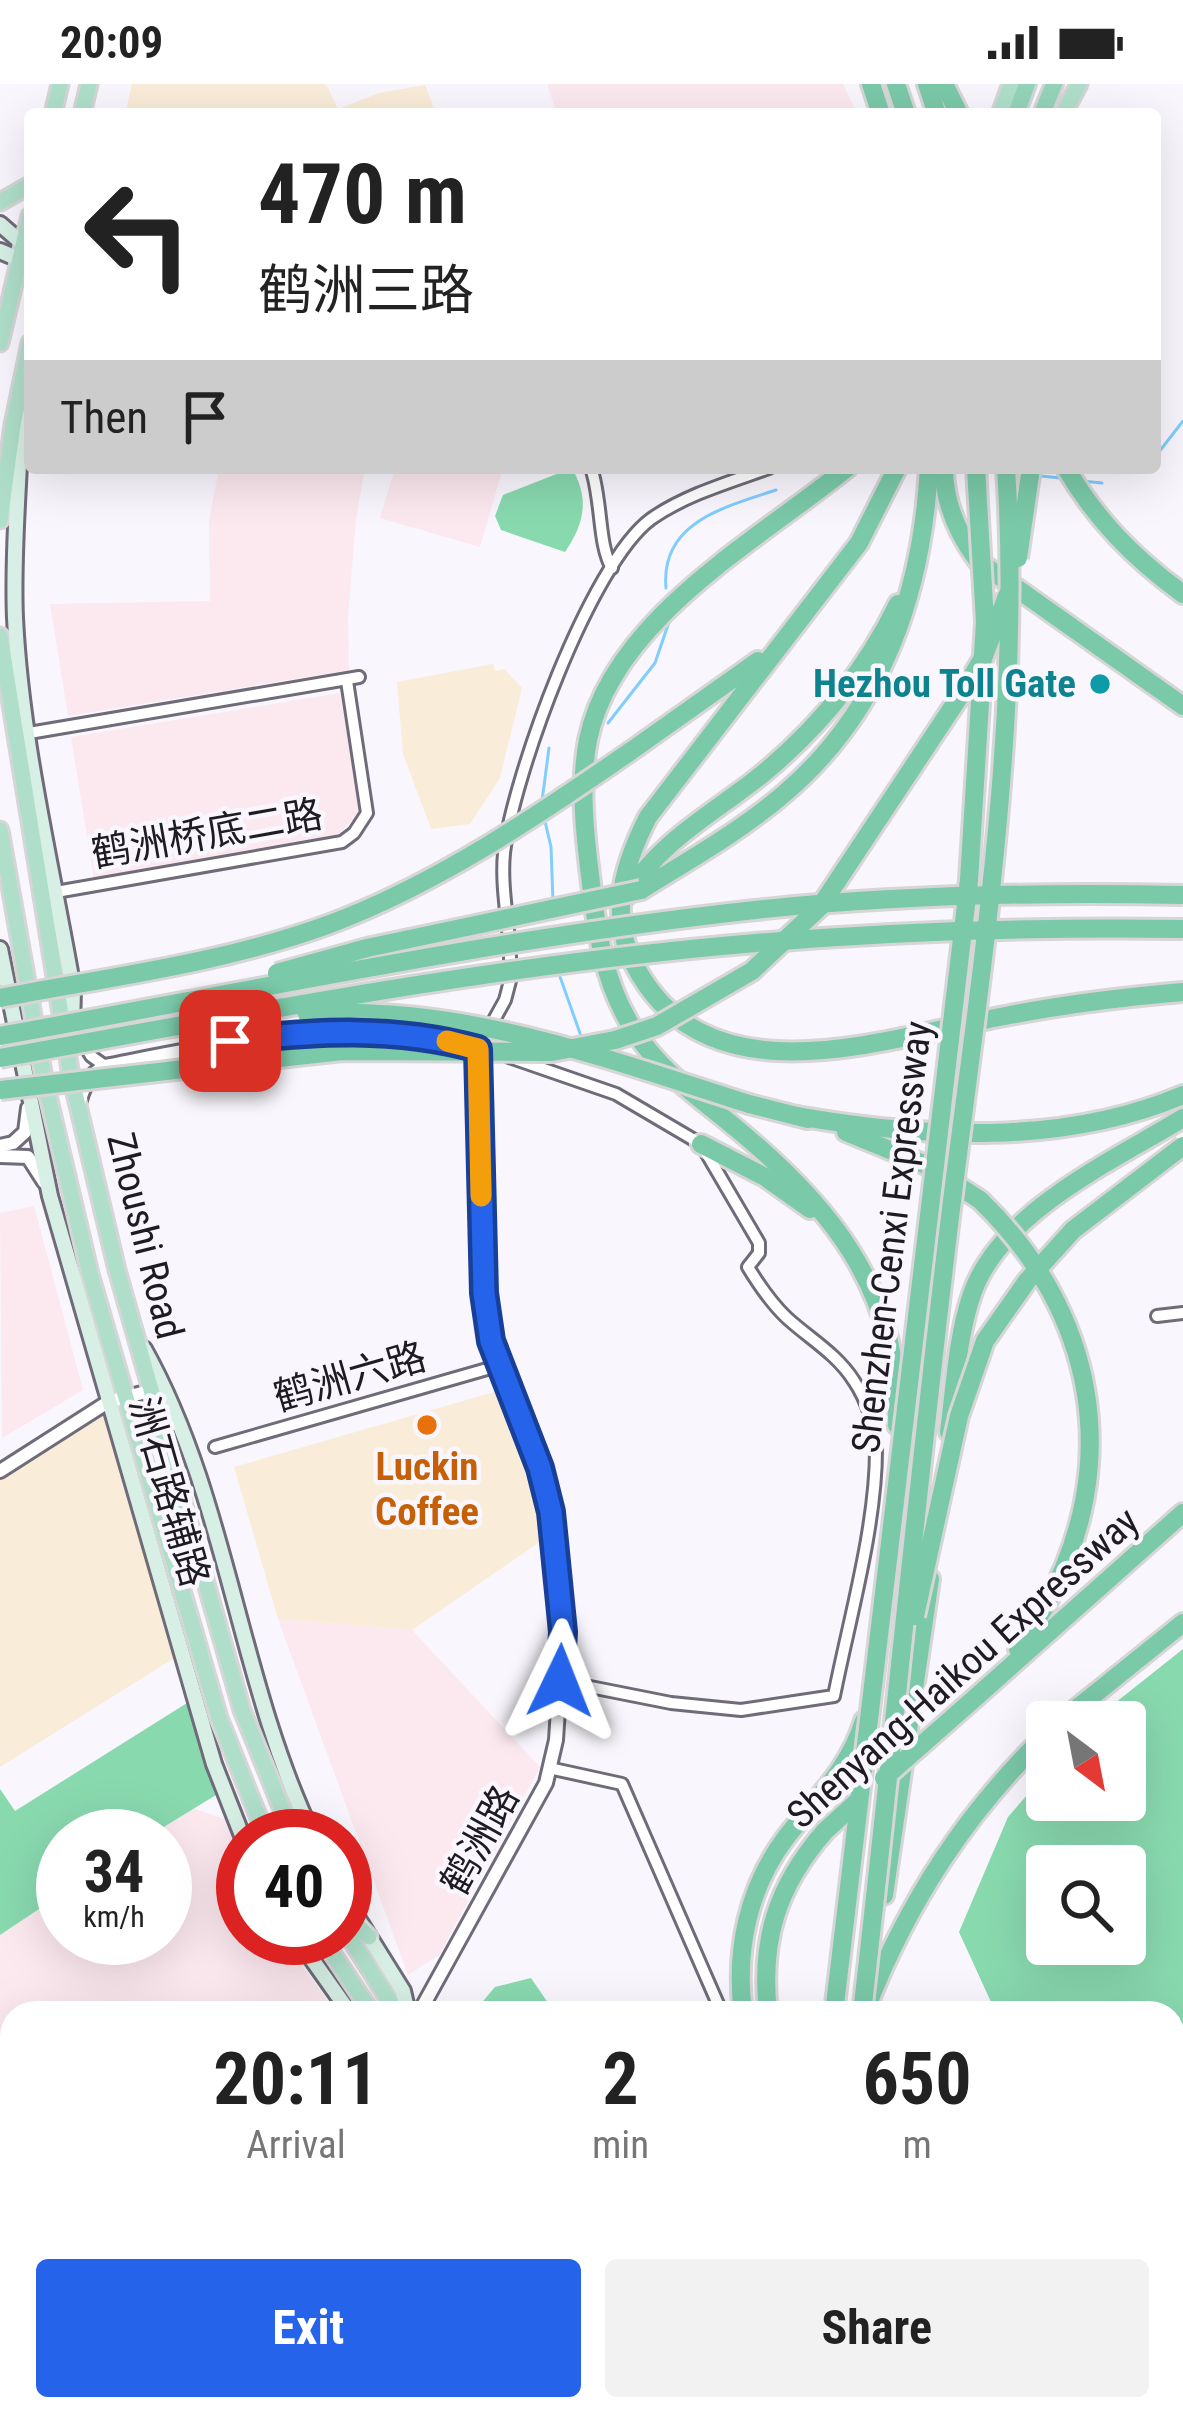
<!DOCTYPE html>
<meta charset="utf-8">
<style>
:root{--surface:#fff;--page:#f2f2f2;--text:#222;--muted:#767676;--accent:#2563eb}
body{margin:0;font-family:"Roboto Condensed","Noto Sans SC",sans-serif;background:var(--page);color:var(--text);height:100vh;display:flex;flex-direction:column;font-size:45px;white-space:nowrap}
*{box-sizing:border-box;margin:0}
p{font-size:39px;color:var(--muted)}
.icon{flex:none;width:66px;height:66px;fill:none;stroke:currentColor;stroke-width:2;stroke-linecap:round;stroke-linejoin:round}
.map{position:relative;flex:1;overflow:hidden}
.sheet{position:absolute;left:0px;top:1917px;width:1185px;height:420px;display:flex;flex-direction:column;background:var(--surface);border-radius:36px 36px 0 0;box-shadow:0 12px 48px #0002}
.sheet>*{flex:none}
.hud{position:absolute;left:24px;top:24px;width:1137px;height:366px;border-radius:12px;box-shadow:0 12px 48px #0002;background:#fff;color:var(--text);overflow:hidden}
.needle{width:78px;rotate:148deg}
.tools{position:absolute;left:1026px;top:1617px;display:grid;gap:24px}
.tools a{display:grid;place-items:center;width:120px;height:120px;border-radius:12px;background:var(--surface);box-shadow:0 12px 48px #0002;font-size:60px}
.speed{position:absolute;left:36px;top:1725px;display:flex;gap:24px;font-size:60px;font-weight:700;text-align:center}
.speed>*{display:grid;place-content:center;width:156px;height:156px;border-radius:50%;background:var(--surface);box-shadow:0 12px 48px #0002;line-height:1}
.speed small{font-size:30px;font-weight:400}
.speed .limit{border:18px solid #d22;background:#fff;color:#111}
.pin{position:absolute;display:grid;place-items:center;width:102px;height:102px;color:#fff;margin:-51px;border-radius:24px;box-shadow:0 6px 18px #0006}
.me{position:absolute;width:132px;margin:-66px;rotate:2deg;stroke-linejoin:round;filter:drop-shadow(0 0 9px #0008)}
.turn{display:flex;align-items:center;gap:42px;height:252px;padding:0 36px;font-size:54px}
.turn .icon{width:156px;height:156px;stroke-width:2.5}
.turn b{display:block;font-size:84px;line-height:102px}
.then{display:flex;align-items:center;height:114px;padding:0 36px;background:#0003;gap:24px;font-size:45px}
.eta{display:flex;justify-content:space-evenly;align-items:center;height:204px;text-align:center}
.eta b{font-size:72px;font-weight:700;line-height:84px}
.action{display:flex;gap:24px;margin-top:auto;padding:24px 36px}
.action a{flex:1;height:138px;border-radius:12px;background:var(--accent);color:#fff;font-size:48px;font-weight:700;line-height:138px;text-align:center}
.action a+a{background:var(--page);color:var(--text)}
.status{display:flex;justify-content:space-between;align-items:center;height:84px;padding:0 60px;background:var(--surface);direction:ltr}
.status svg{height:33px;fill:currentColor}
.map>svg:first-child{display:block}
.commercial{fill:#f9ecd8}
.industrial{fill:#fce8ef}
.green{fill:#89d9af;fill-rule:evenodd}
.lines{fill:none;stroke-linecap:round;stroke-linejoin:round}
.stream{stroke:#81cdfe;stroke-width:3}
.minor-casing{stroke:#6f6b78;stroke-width:16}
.tertiary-casing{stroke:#6f6b78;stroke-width:18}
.secondary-casing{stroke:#6f6b78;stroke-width:20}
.primary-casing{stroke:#d6d6d7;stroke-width:21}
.trunk-casing{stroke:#d6d6d7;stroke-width:22}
.motorway-casing{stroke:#d6d6d7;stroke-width:24}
.minor{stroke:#fff;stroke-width:10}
.tertiary{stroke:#fff;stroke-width:12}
.secondary{stroke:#d7efe5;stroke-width:14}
.primary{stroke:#afdfcb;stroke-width:15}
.trunk{stroke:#94d4ba;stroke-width:16}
.motorway{stroke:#7ac9a8;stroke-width:18}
.motorway-bridge-casing{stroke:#d6d6d7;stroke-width:24;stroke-linecap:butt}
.motorway-bridge{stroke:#7ac9a8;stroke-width:18}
.route-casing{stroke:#184099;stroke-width:30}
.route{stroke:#2563eb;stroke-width:21}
.slow{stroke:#f59e0b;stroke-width:21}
.culture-dot{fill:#0f9aa8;stroke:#f9f7fd;stroke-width:4.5}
.food-dot{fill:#e8710a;stroke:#f9f7fd;stroke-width:4.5}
.labels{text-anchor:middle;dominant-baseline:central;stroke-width:9;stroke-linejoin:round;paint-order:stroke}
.culture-label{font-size:39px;font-weight:bold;fill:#0d838f;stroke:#f9f7fd;text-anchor:end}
.street-label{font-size:39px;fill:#1e1c22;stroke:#f9f7fd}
.food-label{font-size:39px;font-weight:bold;fill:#c56008;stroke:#f9f7fd}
</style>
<div class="status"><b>20:09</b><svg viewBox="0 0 49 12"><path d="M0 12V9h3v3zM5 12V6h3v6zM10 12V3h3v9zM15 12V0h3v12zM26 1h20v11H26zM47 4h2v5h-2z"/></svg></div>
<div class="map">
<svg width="1183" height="2337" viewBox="0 0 1183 2337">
<rect width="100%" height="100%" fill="#f9f7fd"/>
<g class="commercial">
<path d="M132,0h194l12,25 41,-16 46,-8 11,29h-311z"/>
<path d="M493,580l2,7 9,-2 18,19 -22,90 -30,46 -39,5 -28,-75 -6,-72z"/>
<path d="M501,1306l41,115 2,34 -132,91 -134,-11 -44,-152z"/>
<path d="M104,1325l72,248 -176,110v-291z"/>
</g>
<g class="industrial">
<path d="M547,0h296l14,30h-300z"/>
<path d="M219,384h146l-9,51 -8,98 1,53 -281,46 -18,-112 160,-3 -1,-80z"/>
<path d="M395,384h108l-23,79 -100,-29z"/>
<path d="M340,609l20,120 -30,29 -236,38 -23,-143z"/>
<path d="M34,1122l49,184 -81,48 -2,-225z"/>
<path d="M278,1535l134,11 128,137 -101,188 -31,20z"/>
<path d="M192,1724l35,12 16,35v83h39l55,75h-325v396h255l-10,12h-257v-486l63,-42v45h102v-102h-16z"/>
</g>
<g class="green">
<path d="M572,384c18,32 12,56 -7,84l-64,-22 -6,-14 8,-21z"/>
<path d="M1183,1565v772h-85l6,-12h69v-396h-177l-37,-81 49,-115 39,-45v28h78v-78h-34zM1125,1782v78h-78v-78z"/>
<path d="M187,1619l29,92 -67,41h-86v57l-63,42v-146l15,22z"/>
<path d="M531,1894l24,35h-82l22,-26z"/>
</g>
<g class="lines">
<g class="stream">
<path d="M1155,373l28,-36"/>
<path d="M1146,384h1"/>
<path d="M1041,392l20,2"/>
<path d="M1082,397l20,2"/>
<path d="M666,504c-6,-66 59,-81 110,-98"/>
<path d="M608,639l47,-60 14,-41"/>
<path d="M542,717l7,-53"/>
<path d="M544,733l7,30 2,55"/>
<path d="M558,887l23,65"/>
</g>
<g class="minor-casing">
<g id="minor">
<path d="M591,384c11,30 7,78 21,100"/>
<path d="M29,649l330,-56"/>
<path d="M56,808l286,-50 12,-9 13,-20 -20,-132"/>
<path d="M81,955l10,17 14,10"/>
<path d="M485,967l-7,-2 27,-49 5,-19c3,-42 -10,-86 -6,-128 9,-76 86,-289 147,-334 34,-24 79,-37 118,-51"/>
<path d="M509,973l107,37 85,50 58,99v10l-11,14c11,18 23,36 39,51 23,21 50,36 67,63 13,19 22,47 22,69 0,77 -27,170 -42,246l-93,14 -70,-7 -111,-22"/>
<path d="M1157,1232l26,-3"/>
<path d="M215,1363l286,-82"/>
<path d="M549,1684l73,16 99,227"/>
</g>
</g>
<g class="tertiary-casing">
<g id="tertiary">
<path d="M78,1023c5,-19 10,-32 27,-41 128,-25 243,-52 373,-17l6,244 8,48 48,127 11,44 12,120 -7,108 -10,43 -127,230"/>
<path d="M0,1062l13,-3 12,-11 3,-24"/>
<path d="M0,1072l28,1 16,25"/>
<path d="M0,1387l108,-69 49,-13"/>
</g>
</g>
<g class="secondary-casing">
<g id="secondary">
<path d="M0,140l30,26"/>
<path d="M0,167l30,13"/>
<path d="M21,324c-1,70 -9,140 -6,210 6,124 37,249 58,371l-1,40"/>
<path d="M0,865l50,247 164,568 29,74"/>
<path d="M144,1265c84,151 94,331 169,487"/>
<path d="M345,1814l58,93 5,22"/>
<path d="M297,1854l53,75"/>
</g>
</g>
<g class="primary-casing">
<g id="primary">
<path d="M53,30l7,-30"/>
<path d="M82,30l7,-30"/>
<path d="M1000,30l11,-30"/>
<path d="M1063,30l16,-30"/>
<path d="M0,118l30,-17"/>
<path d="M0,259l30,-127"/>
<path d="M0,436l13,-95 17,-82"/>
<path d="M0,552l71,440 46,194 125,440 51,126"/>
<path d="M0,746l45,253 45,191 129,444 47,118"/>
<path d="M345,1829l24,24"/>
<path d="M345,1846l52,83"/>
<path d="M322,1854l50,75"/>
<path d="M502,2325l4,12"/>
<path d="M528,2325l4,12"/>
</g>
</g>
<g class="trunk-casing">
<g id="trunk">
<path d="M1016,30l11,-30"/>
<path d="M1042,30l12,-30"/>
</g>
</g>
<g class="motorway-casing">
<g id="motorway">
<path d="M871,0l10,30"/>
<path d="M896,0l10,30"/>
<path d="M927,0l10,30"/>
<path d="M944,0l15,30"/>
<path d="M847,384c-89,72 -235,152 -259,272 -8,42 -4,85 1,127 7,58 13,115 46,165 24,37 58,61 91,88 100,80 176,169 171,305"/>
<path d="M897,384l-38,75 -211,274c-26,51 -41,103 -9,156 76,131 254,63 371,42 57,-11 115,-18 173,-23"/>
<path d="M944,384c0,34 14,66 34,93l205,145"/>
<path d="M1066,384c30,52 69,91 117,126"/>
<path d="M631,667l127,-90"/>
<path d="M641,806c48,-30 100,-59 144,-97 97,-83 137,-200 144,-325"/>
<path d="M626,812c35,-57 89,-83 139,-124 56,-47 101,-102 133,-168"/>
<path d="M749,1020l59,15"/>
<path d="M797,1032c126,22 266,30 386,-21"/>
<path d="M846,1048l80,33 54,35"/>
<path d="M701,1060l64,33 45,32"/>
<path d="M949,1348c6,-45 8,-94 23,-138 29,-83 141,-133 211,-176"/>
<path d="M1018,1565l27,-42"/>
<path d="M975,1614l208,-185"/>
<path d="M1060,1638l123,-99"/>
<path d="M884,1811l46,-316"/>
<path d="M867,1922c42,-106 99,-193 180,-272"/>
<path d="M743,1929c-8,-63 5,-126 44,-177 30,-38 62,-67 77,-115"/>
<path d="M768,1929c-8,-73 9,-127 57,-182"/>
<path d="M773,2325l2,12"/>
<path d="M833,2325v12"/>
<path d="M863,2325l3,12"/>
<path d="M805,2337v-12"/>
</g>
</g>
<use href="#minor" class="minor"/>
<use href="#tertiary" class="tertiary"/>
<use href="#secondary" class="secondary"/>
<use href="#primary" class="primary"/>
<use href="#trunk" class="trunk"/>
<use href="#motorway" class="motorway"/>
<g class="motorway-bridge-casing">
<g id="motorway-bridge">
<path d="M1018,474l13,-90"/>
<path d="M277,889l90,-25 274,-58"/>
<path d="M0,914c110,-21 224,-35 330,-74 107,-40 207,-108 301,-173"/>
<path d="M307,930c155,-10 297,44 442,90"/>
<path d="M0,952c248,-45 495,-97 746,-125 144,-16 292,-19 437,-16"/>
<path d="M0,974c250,-45 502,-94 756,-115 141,-12 285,-16 427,-14"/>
<path d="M0,1006l342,-39 210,1 63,-12 42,-14 95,-55 68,-64 144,-217 20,-34 23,-60"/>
<path d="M980,1116c116,112 144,264 65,407"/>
<path d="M915,1532l44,-200 26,-75 42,-60 46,-51 110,-84"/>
<path d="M884,1694l91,-80"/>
<path d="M825,1747l34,-31"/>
<path d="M834,1929l135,-1133 16,-258 -9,-154"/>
<path d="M862,1929c31,-268 56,-536 89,-804 31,-247 71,-492 55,-741"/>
</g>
</g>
<use href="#motorway-bridge" class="motorway-bridge"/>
</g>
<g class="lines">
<g class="route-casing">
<path id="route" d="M230,957c85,-10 164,-15 248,8l6,244 7,48 49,127 11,44 12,120 -3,49"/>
</g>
<use href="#route" class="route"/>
<path class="slow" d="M447,957l31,8 3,147"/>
</g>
<circle class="culture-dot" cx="1100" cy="600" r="12"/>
<circle class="food-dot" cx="427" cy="1341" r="12"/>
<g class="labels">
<g class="culture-label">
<text x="1076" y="600">Hezhou Toll Gate</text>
</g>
<g class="street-label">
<text transform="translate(207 750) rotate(-10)">鹤洲桥底二路</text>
<text transform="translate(145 1152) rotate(76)">Zhoushi Road</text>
<text transform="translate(892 1153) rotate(-83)">Shenzhen-Cenxi Expressway</text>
<text transform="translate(350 1293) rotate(-16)">鹤洲六路</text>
<text transform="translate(169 1408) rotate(74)">洲石路辅路</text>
<text transform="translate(963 1584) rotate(-42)">Shenyang-Haikou Expressway</text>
<text transform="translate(480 1756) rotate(-61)">鹤洲路</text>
</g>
<g class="food-label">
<text x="427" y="1383">Luckin<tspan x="427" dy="45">Coffee</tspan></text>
</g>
</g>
</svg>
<div class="tools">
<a><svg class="needle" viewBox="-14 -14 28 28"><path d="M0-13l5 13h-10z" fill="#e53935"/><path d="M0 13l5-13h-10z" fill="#767676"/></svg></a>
<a><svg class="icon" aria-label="search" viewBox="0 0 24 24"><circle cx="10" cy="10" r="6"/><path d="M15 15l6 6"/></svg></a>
</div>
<div class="speed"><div>34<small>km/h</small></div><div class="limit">40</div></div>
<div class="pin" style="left:230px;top:957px;background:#d93025"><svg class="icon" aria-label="arrive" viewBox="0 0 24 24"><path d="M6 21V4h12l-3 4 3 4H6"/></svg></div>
<svg class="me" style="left:560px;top:1597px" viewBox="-20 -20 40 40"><path d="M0-17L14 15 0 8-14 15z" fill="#2563eb" stroke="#fff" stroke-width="4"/></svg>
<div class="hud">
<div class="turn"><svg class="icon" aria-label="left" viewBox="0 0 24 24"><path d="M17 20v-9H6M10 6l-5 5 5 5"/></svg><div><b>470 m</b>鹤洲三路</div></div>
<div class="then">Then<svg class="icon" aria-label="arrive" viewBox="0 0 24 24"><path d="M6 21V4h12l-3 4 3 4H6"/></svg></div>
</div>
<section class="sheet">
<div class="eta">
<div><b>20:11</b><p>Arrival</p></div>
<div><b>2</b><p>min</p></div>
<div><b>650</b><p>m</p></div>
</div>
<div class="action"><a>Exit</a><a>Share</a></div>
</section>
</div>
